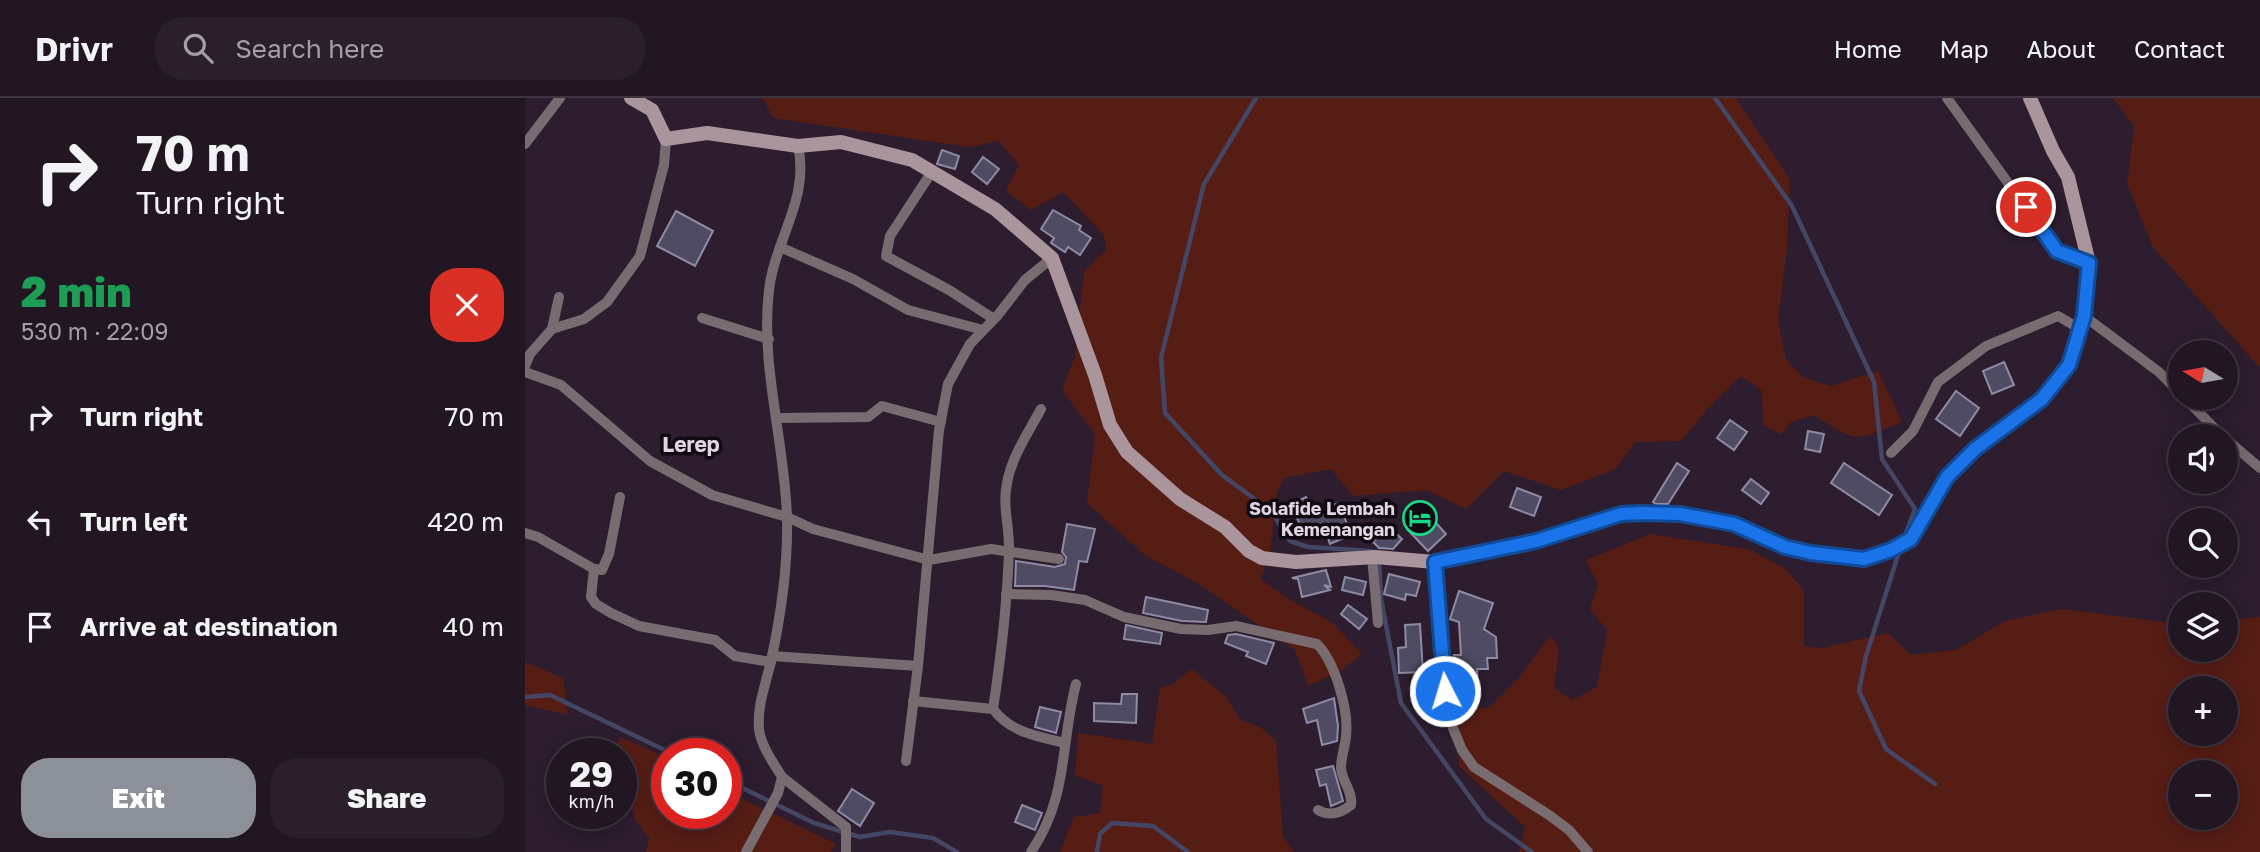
<!DOCTYPE html>
<meta charset="utf-8">
<style>
:root{--surface:#221623;--page:#2a1f2b;--text:#f1f3f6;--muted:#a29fa6;--line:#3f3541;--accent:#8c9099}
body{margin:0;font-family:"Golos Text",sans-serif;background:var(--page);color:var(--text);height:100vh;display:flex;flex-direction:column;font-size:26px;white-space:nowrap}
*{box-sizing:border-box;margin:0}
p{font-size:23px;color:var(--muted)}
.icon{flex:none;width:38px;height:38px;fill:none;stroke:currentColor;stroke-width:2;stroke-linecap:round;stroke-linejoin:round}
.map{position:relative;flex:1;overflow:hidden}
.drawer{display:flex;flex-direction:column;background:var(--surface);width:525px}
.drawer>*{flex:none}
.banner{background:#221623;color:var(--text);overflow:hidden}
.needle{width:46px;rotate:281deg}
.controls{position:absolute;left:1643px;top:242px;display:grid;gap:14px}
.controls a{display:grid;place-items:center;width:70px;height:70px;border-radius:50%;background:var(--surface);box-shadow:0 4px 18px #0003,0 0 0 2px var(--line);font-size:35px}
.speed{position:absolute;left:21px;top:640px;display:flex;gap:14px;font-size:35px;font-weight:700;text-align:center}
.speed>*{display:grid;place-content:center;width:91px;height:91px;border-radius:50%;background:var(--surface);box-shadow:0 4px 18px #0003,0 0 0 2px var(--line);line-height:1}
.speed small{font-size:18px;font-weight:400}
.speed .limit{border:10px solid #d22;background:#fff;color:#111}
.pin{position:absolute;display:grid;place-items:center;width:60px;height:60px;color:#fff;margin:-30px;border:4px solid #fff;border-radius:50%;box-shadow:0 2px 7px #0007}
.me{position:absolute;width:77px;margin:-38px;rotate:355deg;stroke-linejoin:round;filter:drop-shadow(0 0 5px #0008)}
.turn{display:flex;align-items:center;gap:24px;height:147px;padding:0 21px;font-size:32px}
.turn .icon{width:91px;height:91px;stroke-width:2.5}
.turn b{display:block;font-size:49px;line-height:60px}
.round{display:grid;place-items:center;flex:none;width:74px;height:74px;border-radius:28px;background:var(--page)}
.headline{display:flex;align-items:center;justify-content:space-between;height:119px;padding:0 21px}
h1{font-size:42px;font-weight:800;line-height:52px;color:#1e9e55}
.primary-button{display:flex;gap:14px;margin-top:auto;padding:14px 21px}
.primary-button a{flex:1;height:80px;border-radius:28px;background:var(--accent);color:#fff;font-size:28px;font-weight:800;line-height:80px;text-align:center}
.primary-button a+a{background:var(--page);color:var(--text)}
ul{padding:0;list-style:none}
li{display:flex;align-items:center;gap:21px;height:105px;padding:0 21px}
li div{flex:1}
li b{display:block;font-size:26px}
li em{font-style:normal}
header{display:flex;align-items:center;gap:42px;box-sizing:border-box;height:98px;padding:0 35px;background:var(--surface);border-bottom:2px solid var(--line)}
header strong{font-size:33px}
nav{display:flex;gap:38px;margin-inline-start:auto;font-size:24px}
.search{width:490px;height:63px;background:var(--page);display:flex;align-items:center;gap:18px;box-sizing:border-box;padding:0 24px;border-radius:28px;color:var(--muted);font-size:26px}
main{display:flex;flex:1;min-height:0}
.map>svg:first-child{display:block}
.green{fill:#561d15;fill-rule:evenodd}
.lines{fill:none;stroke-linecap:round;stroke-linejoin:round}
.stream{stroke:#444665;stroke-width:4.5}
.building{fill:#4e4b63;stroke:#8e8ba6;stroke-width:2}
.street{stroke:#796c70;stroke-width:10}
.secondary{stroke:#ab959c;stroke-width:14}
.route-casing{stroke:#114b97;stroke-width:18}
.route{stroke:#1a73e8;stroke-width:12}
.labels{text-anchor:middle;dominant-baseline:central;stroke-width:7;stroke-linejoin:round;paint-order:stroke}
.poi-label{font-size:18px;font-weight:bold;fill:#e1d5e1;stroke:#110a12;text-anchor:end}
.quarter-label{font-size:21px;font-weight:bold;fill:#e1d5e1;stroke:#110a12}
</style>
<header>
<strong>Drivr</strong>
<div class="search"><svg class="icon" aria-label="search" viewBox="0 0 24 24"><circle cx="10" cy="10" r="6"/><path d="M15 15l6 6"/></svg>Search here</div>
<nav><a>Home</a><a>Map</a><a>About</a><a>Contact</a></nav>
</header>
<main>
<section class="drawer">
<div class="banner">
<div class="turn"><svg class="icon" aria-label="right" viewBox="0 0 24 24"><path d="M7 20v-9h11M14 6l5 5-5 5"/></svg><div><b>70 m</b>Turn right</div></div>
</div>
<div class="headline"><div><h1>2 min</h1><p>530 m · 22:09</p></div><a class="round" style="background:#d93025;color:#fff"><svg class="icon" aria-label="close" viewBox="0 0 24 24"><path d="M6 6l12 12M18 6L6 18"/></svg></a></div>
<ul>
<li><svg class="icon" aria-label="right" viewBox="0 0 24 24"><path d="M7 20v-9h11M14 6l5 5-5 5"/></svg><div><b>Turn right</b></div><em>70 m</em></li>
<li><svg class="icon" aria-label="left" viewBox="0 0 24 24"><path d="M17 20v-9H6M10 6l-5 5 5 5"/></svg><div><b>Turn left</b></div><em>420 m</em></li>
<li><svg class="icon" aria-label="arrive" viewBox="0 0 24 24"><path d="M6 21V4h12l-3 4 3 4H6"/></svg><div><b>Arrive at destination</b></div><em>40 m</em></li>
</ul>
<div class="primary-button"><a>Exit</a><a>Share</a></div>
</section>
<div class="map">
<svg width="1735" height="754" viewBox="0 0 1735 754">
<rect width="100%" height="100%" fill="#2d1d2f"/>
<g class="green">
<path d="M238,0h973l54,81 -3,71 -9,70 8,39 17,18 27,9 48,-15 24,51c-48,19 -43,22 -88,-7l-23,7 -10,12 -18,-9 -1,-34 -21,-15 -29,28 -31,37 -45,1 -22,28 -53,20 -57,-19 -38,38 -39,-19 -74,6 -22,-27 -47,9 -7,15 -7,62 -10,24 32,22 41,22 29,31 -20,16 -34,16 -13,-36 -99,-68 -50,-26 -59,-53 8,-69 -33,-44 13,-34 9,-84 22,-22 -2,-15 -41,-43 -32,18 -25,-19 13,-26 -20,-24 -30,6 -196,-29z"/>
<path d="M1588,0h147v270l-107,-121 -26,-63 7,-58z"/>
<path d="M1125,436l98,15 36,19 20,22v56l18,2 66,-15 23,22 45,-5 49,-29 57,-12 118,15 1,25h45v-29l34,-3v235h-741l6,-25 -66,-61 -2,-60 32,2 28,-28 34,-45 8,14 -5,39 18,12 25,-13 10,-57 -17,-21 8,-24 -12,-25zM1656,590h45v45h-45zM1656,674h45v45h-45z"/>
<path d="M0,564l38,16 5,37 -43,-10z"/>
<path d="M667,571l33,27 16,24 19,7 16,13 7,96 11,16h-234l14,-35 26,-4 3,-27 -28,-11 3,-42 74,11 8,-56 11,-3z"/>
<path d="M96,639l46,21v56h59v-23l110,53 -5,8h-185l3,-14 -14,-18 -14,-53v-13h-5l-2,-4z"/>
</g>
<g class="lines">
<g class="stream">
<path d="M731,0l-52,86 -43,174 4,55 57,62 49,36 19,30 18,6 63,4"/>
<path d="M1190,0l77,108 82,176 8,77 33,50 -11,29"/>
<path d="M1375,451l-34,107 -7,35 27,58 49,35"/>
<path d="M854,462l2,39 20,104 85,116 46,33"/>
<path d="M0,599l25,-2 123,59"/>
<path d="M201,682l88,43 46,14 30,-5 43,6 24,14"/>
<path d="M572,754l3,-18 12,-11 41,3 35,26"/>
</g>
</g>
<g class="building">
<path d="M417,52l17,6 -4,13 -18,-5z"/>
<path d="M458,59l16,12 -12,15 -15,-12z"/>
<path d="M528,112l28,16 -2,4 12,8 -11,17 -12,-8 -3,5 -14,-9 3,-5 -13,-9z"/>
<path d="M151,113l37,20 -18,35 -38,-20z"/>
<path d="M1479,264l10,23 -22,9 -9,-23z"/>
<path d="M1431,293l23,17 -19,28 -24,-17z"/>
<path d="M1205,322l17,12 -13,18 -17,-12z"/>
<path d="M1283,333l16,3 -4,18 -15,-3z"/>
<path d="M1152,365l12,8 -21,33h-12l-3,-2z"/>
<path d="M1319,365l48,32 -13,20 -48,-32z"/>
<path d="M1226,381l18,14 -8,11 -19,-14z"/>
<path d="M992,390l24,9 -7,19 -24,-9z"/>
<path d="M781,399l7,15 26,-9 12,32 -21,9 -7,-20 -20,8 -12,-28z"/>
<path d="M901,414l20,22 -18,17 -21,-22z"/>
<path d="M542,426l28,5 -8,33 -8,-1 -5,29 -29,-4h-30l1,-25 39,6 10,-3 1,-7 -4,-5z"/>
<path d="M863,428l14,13 -9,10 -14,-1 -6,-6z"/>
<path d="M801,472l5,17 -7,-2 6,5 -28,7 -4,-18 -6,-1z"/>
<path d="M864,476l31,8 -4,14 -10,-2 -1,6 -21,-6z"/>
<path d="M820,479l21,5 -3,13 -21,-5z"/>
<path d="M934,493l34,12 -9,26 12,8 1,21h-10l1,11h-11l1,21 -15,1 -1,-21h-8v-15h7l-2,-33 -9,-3z"/>
<path d="M621,499l62,13 -2,12 -24,-1 -39,-8z"/>
<path d="M823,507l19,14 -8,10 -18,-15z"/>
<path d="M895,526l3,48 -24,1 -1,-25 8,-1 -1,-22z"/>
<path d="M601,527l36,8 -2,11 -36,-5z"/>
<path d="M711,536l38,9 -8,21 -20,-8 2,-4 -23,-9 3,-8z"/>
<path d="M597,596h15l-1,29 -42,-2v-18l27,1z"/>
<path d="M809,600l4,28 -1,15 -15,4 -5,-25 -10,3 -4,-14z"/>
<path d="M515,609l21,5 -5,21 -21,-6z"/>
<path d="M808,668l10,35 -12,5 -5,-22 -6,2 -4,-16z"/>
<path d="M327,691l22,14 -14,23 -22,-15z"/>
<path d="M497,707l20,8 -7,17 -20,-8z"/>
</g>
<g class="lines">
<g class="street">
<path d="M1422,0l110,153 32,12"/>
<path d="M0,46l35,-46"/>
<path d="M406,75l-41,63 -4,20 63,34 45,29"/>
<path d="M255,149l73,32 55,31 75,20"/>
<path d="M1559,218l75,56 22,22"/>
<path d="M177,220l67,21"/>
<path d="M27,231l7,-32"/>
<path d="M0,268l5,-12 22,-25 32,-10 23,-17 33,-46 24,-91 2,-26"/>
<path d="M0,274l36,13 89,76 62,34 75,22 26,12 116,31 62,-11 68,10"/>
<path d="M1659,299l38,39"/>
<path d="M251,320l92,-1 14,-11 59,16"/>
<path d="M1701,341l34,29"/>
<path d="M1366,355l22,-22 25,-49 48,-36 72,-30 22,13"/>
<path d="M0,435l13,4 56,32 8,1 7,-16 11,-57"/>
<path d="M847,459l6,66"/>
<path d="M910,464l13,154 14,34 12,17 75,48 20,15 19,22"/>
<path d="M69,471l-3,28 5,7 15,9 28,13 76,14 20,16 36,6"/>
<path d="M481,496l45,1 34,5 39,17 57,12 27,1 28,-4 81,18c18,18 32,66 29,92 -1,11 -5,21 -5,32 1,14 12,23 10,37 -10,8 -21,12 -33,5"/>
<path d="M247,558l146,10"/>
<path d="M388,603l80,8c18,24 44,27 72,34"/>
<path d="M468,611c8,-52 14,-104 16,-157 1,-24 -7,-45 -2,-69 5,-27 21,-50 34,-74"/>
<path d="M381,663l12,-95 21,-236 9,-46 22,-40 28,-29 27,-35 27,-22"/>
<path d="M257,679l64,50v25"/>
<path d="M221,754l32,-59 4,-16c-9,-15 -21,-31 -23,-48 -2,-24 7,-45 12,-68 10,-46 17,-96 16,-143 -2,-76 -27,-152 -18,-228 6,-51 41,-91 29,-144"/>
<path d="M506,754c38,-56 29,-107 45,-168"/>
</g>
<path class="secondary" d="M106,0l21,12 14,29 41,-6 91,13 43,-4 71,18 83,49 57,49 43,117 15,50 17,27 53,47 45,28 24,24 13,7 34,4 79,-5 60,5 101,-21 85,-27 21,-1 38,1 54,11 51,22 27,6 52,6 27,-9 20,-11 36,-62 28,-28 67,-50 27,-34 15,-49 5,-53 -21,-86 -15,-26 -23,-53"/>
</g>
<g class="lines">
<g class="route-casing">
<path id="route" d="M920,593l-10,-129 101,-21 85,-27 21,-1 38,1 54,10 51,23 26,6 53,6 27,-9 20,-11 36,-62 28,-28 67,-50 27,-34 15,-49 5,-53 -32,-12 -31,-44"/>
</g>
<use href="#route" class="route"/>
</g>
<defs>
<g id="hotel-ring" transform="scale(1.75)"><circle r="9.5" fill="#110a12" stroke="#16d989" stroke-width="1.5"/><path d="M-6-4.5h1.5V1H6V5H4.5V3h-9V5H-6ZM-4 0a1.8 1.8 0 1 1 3.6 0ZM.5 0V-2.5h3Q6-2.5 6 0Z" fill="#16d989"/></g>
</defs>
<g fill-rule="evenodd">
<use href="#hotel-ring" x="895" y="420"/>
</g>
<g class="labels">
<g class="poi-label">
<text x="870" y="410">Solafide Lembah<tspan x="870" dy="21">Kemenangan</tspan></text>
</g>
<g class="quarter-label">
<text x="166" y="346">Lerep</text>
</g>
</g>
</svg>
<div class="controls">
<a><svg class="needle" viewBox="-14 -14 28 28"><path d="M0-13l5 13h-10z" fill="#e53935"/><path d="M0 13l5-13h-10z" fill="#a29fa6"/></svg></a>
<a><svg class="icon" aria-label="sound" viewBox="0 0 24 24"><path d="M4 9h4l5-4v14l-5-4H4zM17 9q2 3 0 6"/></svg></a>
<a><svg class="icon" aria-label="search" viewBox="0 0 24 24"><circle cx="10" cy="10" r="6"/><path d="M15 15l6 6"/></svg></a>
<a><svg class="icon" aria-label="layers" viewBox="0 0 24 24"><path d="M12 4l9 5-9 5-9-5zM3 14l9 5 9-5"/></svg></a>
<a>+</a>
<a>−</a>
</div>
<div class="speed"><div>29<small>km/h</small></div><div class="limit">30</div></div>
<div class="pin" style="left:1501px;top:109px;background:#d93025"><svg class="icon" aria-label="arrive" viewBox="0 0 24 24"><path d="M6 21V4h12l-3 4 3 4H6"/></svg></div>
<svg class="me" style="left:920px;top:593px" viewBox="-20 -20 40 40"><circle r="17" fill="#1a73e8" stroke="#fff" stroke-width="3"/><path d="M0-11L8 9 0 5-8 9z" fill="#fff"/></svg>
</div>
</main>
